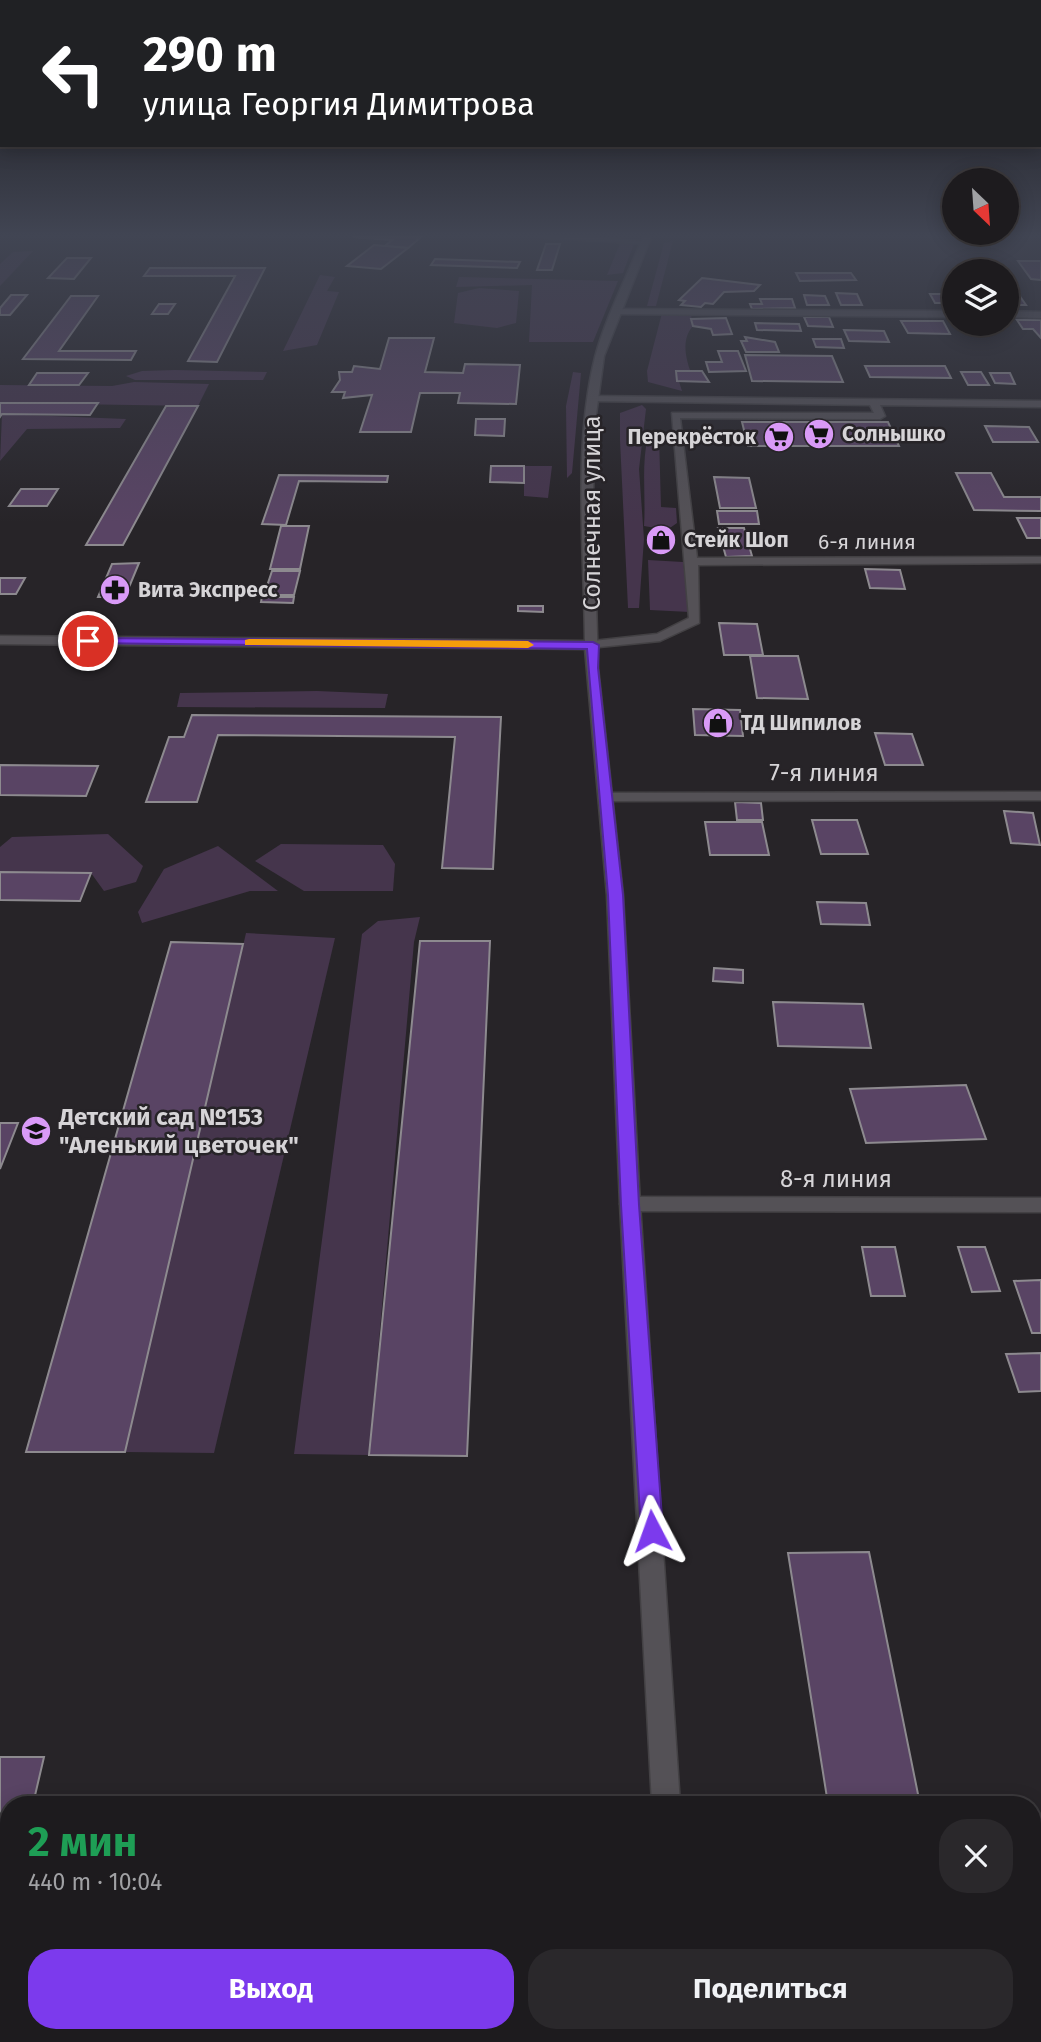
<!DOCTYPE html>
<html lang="ru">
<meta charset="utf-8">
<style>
:root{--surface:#1d1b1e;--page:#2a282b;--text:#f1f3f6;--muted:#a0a1a4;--line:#3b393c;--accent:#7c3aed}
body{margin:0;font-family:"Fira Sans",sans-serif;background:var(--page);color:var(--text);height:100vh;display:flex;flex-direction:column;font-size:26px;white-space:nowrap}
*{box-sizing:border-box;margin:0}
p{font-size:23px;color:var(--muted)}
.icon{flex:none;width:38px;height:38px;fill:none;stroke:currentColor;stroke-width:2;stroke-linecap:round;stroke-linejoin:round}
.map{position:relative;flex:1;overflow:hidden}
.drawer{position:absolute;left:0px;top:1796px;width:1041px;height:247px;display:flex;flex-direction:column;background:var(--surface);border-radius:28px 28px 0 0;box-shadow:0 4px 18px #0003,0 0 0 2px var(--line)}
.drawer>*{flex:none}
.hud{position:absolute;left:0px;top:0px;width:1041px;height:147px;box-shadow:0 4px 18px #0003,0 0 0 2px var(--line);background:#202124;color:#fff;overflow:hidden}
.needle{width:46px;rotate:155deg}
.buttons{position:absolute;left:942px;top:168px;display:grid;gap:14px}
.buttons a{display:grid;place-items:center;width:77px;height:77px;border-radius:50%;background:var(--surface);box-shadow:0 4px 18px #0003,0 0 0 2px var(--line);font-size:35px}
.pin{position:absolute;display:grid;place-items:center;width:60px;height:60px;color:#fff;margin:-30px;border:4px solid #fff;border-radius:50%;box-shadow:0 2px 7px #0007}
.me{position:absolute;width:77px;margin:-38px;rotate:356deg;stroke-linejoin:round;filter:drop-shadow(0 0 5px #0008)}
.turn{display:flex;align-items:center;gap:24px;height:147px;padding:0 28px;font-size:32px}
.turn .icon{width:91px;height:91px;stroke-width:2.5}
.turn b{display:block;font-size:49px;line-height:60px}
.round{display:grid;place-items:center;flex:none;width:74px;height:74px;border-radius:28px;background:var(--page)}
.overview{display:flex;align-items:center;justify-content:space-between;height:119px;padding:0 28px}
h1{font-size:42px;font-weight:700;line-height:52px;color:#1e9e55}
.action{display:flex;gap:14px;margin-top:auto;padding:14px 28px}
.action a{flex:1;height:80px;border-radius:28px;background:var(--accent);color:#fff;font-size:28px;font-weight:700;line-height:80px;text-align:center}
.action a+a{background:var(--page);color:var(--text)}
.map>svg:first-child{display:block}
.green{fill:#45354c}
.building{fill:#594464;stroke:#8d8a8f;stroke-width:2}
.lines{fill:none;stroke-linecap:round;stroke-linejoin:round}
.minor-casing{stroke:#434144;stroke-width:3}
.secondary-casing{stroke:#434144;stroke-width:3}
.minor{fill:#545156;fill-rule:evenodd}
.secondary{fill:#545156;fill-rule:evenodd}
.route{fill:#7c3aed;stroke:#51269a;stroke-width:2}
.slow{fill:#f59e0b}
.labels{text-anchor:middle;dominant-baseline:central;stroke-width:5;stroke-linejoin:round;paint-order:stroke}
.far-poi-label{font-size:21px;font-weight:bold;fill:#d6d4d7;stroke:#272428;text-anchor:start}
.far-street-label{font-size:21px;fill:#d6d4d7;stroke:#272428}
.street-label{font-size:24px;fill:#d6d4d7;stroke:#272428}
.poi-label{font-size:24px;font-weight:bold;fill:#d6d4d7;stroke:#272428;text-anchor:start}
</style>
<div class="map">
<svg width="1041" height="2042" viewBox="0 0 1041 2042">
<rect width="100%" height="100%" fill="#272428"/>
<g class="green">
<path d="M621,241h14l-12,32 -16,2z"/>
<path d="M673,241l-17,65h-9l17,-63z"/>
<path d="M33,251l-33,35v-22l13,-12z"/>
<path d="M320,275l15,2 -8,14 12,1 -22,53 -34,6z"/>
<path d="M459,277l159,4 -25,61h-64l3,-57 -76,2z"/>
<path d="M479,288l40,3 -3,32 -19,5 -43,-5 4,-30z"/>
<path d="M662,313l29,2 2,11c-11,12 -8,29 -3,44l-14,2 6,19 -34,-9 -1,-11z"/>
<path d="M175,370l92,2 -4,8h-128l-9,-4 16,-5z"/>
<path d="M573,372l8,1 -9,100 -5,5 -1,-72z"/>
<path d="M134,382l75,2 -11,22 -198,-3v-18l112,1z"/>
<path d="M642,405l4,4 -7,60 5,70 -5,69h-11l-8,-168v-27z"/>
<path d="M2,414l124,5 -6,9 -93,1 -27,32z"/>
<path d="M648,436h11l2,71 15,1 1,15 -10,7 -23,-4c2,-30 -3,-60 4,-90z"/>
<path d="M524,466h28l-4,32 -24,-2z"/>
<path d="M648,560l35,2 7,50 -40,-2z"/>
<path d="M317,691l71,3 -3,14 -208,-1 3,-14z"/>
<path d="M108,834l35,32 -7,16 -32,9 -13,-18 -91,-1v-25l12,-10z"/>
<path d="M281,844l102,1 12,19 -2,27h-89l-49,-30z"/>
<path d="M218,846l60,45h-28l-108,32 -4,-11 26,-43z"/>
<path d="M420,917l-6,25 -45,513 -75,-1 68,-520 16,-13z"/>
<path d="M246,933l89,5 -121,515 -89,-1z"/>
</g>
<g class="building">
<path d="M353,237h68l-13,11 -23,-2 7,-6z"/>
<path d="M546,244h14l-8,26h-15z"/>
<path d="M374,245l34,3 -27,21 -34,-3z"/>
<path d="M67,258h24l-17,21 -26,-1z"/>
<path d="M435,259l85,3 -3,6 -86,-3z"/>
<path d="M1018,261h23v19l-10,-1z"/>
<path d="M150,268h115l-48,94 -29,-1 47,-85h-91z"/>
<path d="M796,273h55l5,7 -56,1z"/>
<path d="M702,278l58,7 -6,6 -30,1 -11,12 -8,-1 -4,4 -20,-2 4,-4 -6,-1z"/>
<path d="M836,293l21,1 5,11h-21z"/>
<path d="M930,294h24v9h-19z"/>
<path d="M11,295h16l-17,20h-10v-7z"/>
<path d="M804,295l21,1 4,9h-22z"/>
<path d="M1006,295h13l7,10h-20z"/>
<path d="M71,296h27l-39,55h77l-5,9 -108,-1z"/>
<path d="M760,299h32l3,9 -43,1 -2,-5h12z"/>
<path d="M159,304h16l-7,10h-16z"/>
<path d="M804,317h25l4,10 -25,-1z"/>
<path d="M726,318l6,16 -19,1 -2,-6 -18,-3 -2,-7z"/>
<path d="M1017,320h24v18l-8,-9h-10z"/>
<path d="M901,321h42l7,13 -42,-1z"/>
<path d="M755,323l44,1 2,7 -44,-1z"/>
<path d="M844,330l40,1 5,11 -40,-1z"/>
<path d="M745,337l30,5 4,10h-33l-5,-11h6z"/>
<path d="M389,338h45l-9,34 38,1 2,-9 55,1 -4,39 -58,-1 2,-10h-40l-9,39h-51l12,-37 -29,3 2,-6h-13l8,-12 -1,-8h13l2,-6 26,3z"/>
<path d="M813,339h28l3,9 -28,-1z"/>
<path d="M718,351h20l8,20 -37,1 -3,-10h16z"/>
<path d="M745,355l87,1 11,26 -91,-1z"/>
<path d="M865,366h80l6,12 -81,-1z"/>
<path d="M676,371h26l7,11 -32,-1z"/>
<path d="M961,372h20l8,13h-21z"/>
<path d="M37,373h51l-9,12h-50z"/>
<path d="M990,373h20l5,11 -20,-1z"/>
<path d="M0,403h98l-8,12 -88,-1 -2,3z"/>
<path d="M166,406h32l-75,139h-37z"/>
<path d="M476,419h29l-1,17 -29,-1z"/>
<path d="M742,422h146l11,24h-151z"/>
<path d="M985,426l44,1 9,15h-45z"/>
<path d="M491,466h33v17l-34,-1z"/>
<path d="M956,473h35l13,24h37v14l-67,-1z"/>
<path d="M279,475l109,1 -1,6 -88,-1 -13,44 -24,-1z"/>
<path d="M714,477l35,1 7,30h-36z"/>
<path d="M21,489h37l-11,17h-38z"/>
<path d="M717,511h40l2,13h-40z"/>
<path d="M1017,518h24v20h-14z"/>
<path d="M281,526h28l-9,43h-30z"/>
<path d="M718,528h26l8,28 -26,1z"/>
<path d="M650,532h19l2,16h-19z"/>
<path d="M139,563l-14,34h-27l14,-33z"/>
<path d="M865,569l35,1 5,19 -35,-1z"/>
<path d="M272,571h28l-6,24h-30z"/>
<path d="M0,578h25l-9,16h-16z"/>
<path d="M262,597h32l-1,6 -32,-1z"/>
<path d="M518,606h25v6l-25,-1z"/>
<path d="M719,623l38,1 6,31h-39z"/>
<path d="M750,656h48l10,43 -51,-1z"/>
<path d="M693,709l47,1 3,26 -48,-1z"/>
<path d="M192,715l309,2 -8,152 -51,-1 13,-131 -237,-2 -21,67h-51l23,-65h15z"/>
<path d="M875,733l37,1 11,31h-38z"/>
<path d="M0,765l98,1 -12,30 -86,-1z"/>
<path d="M735,802l26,1 2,17h-26z"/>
<path d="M1004,811l29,2 7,32 -29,-2z"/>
<path d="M812,820h45l11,34h-47z"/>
<path d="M705,822h57l7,33h-59z"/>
<path d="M0,872l91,1 -11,28 -80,-1z"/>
<path d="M817,902l49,1 4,22 -49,-1z"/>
<path d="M420,941h70l-23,515 -98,-1z"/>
<path d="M171,942l72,2 -118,508h-99z"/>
<path d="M714,968l29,2v13l-30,-2z"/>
<path d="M773,1002l90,2 8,44 -93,-2z"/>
<path d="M966,1085l20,54 -120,4 -16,-54z"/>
<path d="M0,1123h18l-18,46z"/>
<path d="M862,1247h33l10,49h-34z"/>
<path d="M958,1247h27l15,44 -28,1z"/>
<path d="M1041,1280v53h-9l-18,-52z"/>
<path d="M1041,1353v38l-22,1 -13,-38z"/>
<path d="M869,1552l51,252h-92l-40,-251z"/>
<path d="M0,1757h44l-11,47h-24v109l-9,38z"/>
<path d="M148,1795l252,5 -1,4h-253z"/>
</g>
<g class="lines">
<g class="minor-casing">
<g id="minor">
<path d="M538,237h48l64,5 -4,2z"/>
<path d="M613,309l341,2v6l-338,-3z"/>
<path d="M1006,311l35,1v6l-35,-1z"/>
<path d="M591,396l450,5v6l-161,-2 5,11 -5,3 -200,-1 17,140 344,-1v6l-343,2 1,58 -39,18 -71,7v-6l4,-1 64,-7 32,-16 -17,-205h202l-4,-8 -276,-4 -5,-3z"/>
<path d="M1041,792v8l-433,1 -7,-4 7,-4z"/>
<path d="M630,1197l411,1v14l-411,-1 -7,-2 -3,-5 3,-5z"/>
</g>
</g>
<g class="secondary-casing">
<g id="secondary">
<path d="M643,237h8l-47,119 -9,66 -2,73 5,173 25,227 17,309 40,600h-28l-32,-600 -13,-309 -22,-246 -585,-5v-8l585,5c-1,-91 -12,-196 10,-284 10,-38 33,-83 48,-120z"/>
<rect x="663" y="2034" width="30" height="8"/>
</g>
</g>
<use href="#minor" class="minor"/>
<use href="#secondary" class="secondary"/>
</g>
<linearGradient id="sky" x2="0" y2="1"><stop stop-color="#151416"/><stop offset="0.45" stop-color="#414553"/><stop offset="1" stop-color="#414553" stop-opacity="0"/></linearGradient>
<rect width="1041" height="523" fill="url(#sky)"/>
<path class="route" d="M88,638l505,4 6,3 -1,23 25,227 16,310 24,326 -4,7 -7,3 -8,-3 -3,-7 -20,-326 -13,-310 -21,-246 -504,-6v-4z"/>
<path class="slow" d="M249,639l279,2 6,4 -6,3 -283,-3v-5z"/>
<defs>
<g id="supermarket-disc" transform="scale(1.575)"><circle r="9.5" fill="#d99af7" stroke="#272428"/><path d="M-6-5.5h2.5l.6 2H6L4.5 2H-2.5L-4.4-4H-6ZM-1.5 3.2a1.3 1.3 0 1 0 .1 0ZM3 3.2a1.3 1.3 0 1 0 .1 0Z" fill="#111"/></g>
<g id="shop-disc" transform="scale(1.575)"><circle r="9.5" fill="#d99af7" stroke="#272428"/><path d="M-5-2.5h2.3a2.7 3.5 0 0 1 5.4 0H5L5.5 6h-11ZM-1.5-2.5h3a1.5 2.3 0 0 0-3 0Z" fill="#111"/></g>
<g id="pharmacy-disc" transform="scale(1.575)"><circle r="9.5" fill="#d99af7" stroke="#272428"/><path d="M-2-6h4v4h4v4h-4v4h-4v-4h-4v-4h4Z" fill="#111"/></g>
<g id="school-disc" transform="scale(1.575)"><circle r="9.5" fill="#d99af7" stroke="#272428"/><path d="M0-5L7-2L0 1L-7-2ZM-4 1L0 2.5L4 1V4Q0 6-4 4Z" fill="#111"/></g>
</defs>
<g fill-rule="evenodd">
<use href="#supermarket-disc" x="819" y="434"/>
<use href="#supermarket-disc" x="779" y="437"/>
<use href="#shop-disc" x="661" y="540"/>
<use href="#pharmacy-disc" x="115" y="590"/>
<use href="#shop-disc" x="718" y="723"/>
<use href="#school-disc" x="36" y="1131"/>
</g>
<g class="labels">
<g class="far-poi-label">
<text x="842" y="434">Солнышко</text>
<text x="756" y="437" text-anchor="end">Перекрёсток</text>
<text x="684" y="540">Стейк Шоп</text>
<text x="138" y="590">Вита Экспресс</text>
<text x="741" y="723">ТД Шипилов</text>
</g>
<g class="far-street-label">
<text x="867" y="542">6-я линия</text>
</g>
<g class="street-label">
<text transform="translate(592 513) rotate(-90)">Солнечная улица</text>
<text x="824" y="773">7-я линия</text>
<text x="836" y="1179">8-я линия</text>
</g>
<g class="poi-label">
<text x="59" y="1117">Детский сад №153<tspan x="59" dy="28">"Аленький цветочек"</tspan></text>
</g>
</g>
</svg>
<div class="buttons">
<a><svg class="needle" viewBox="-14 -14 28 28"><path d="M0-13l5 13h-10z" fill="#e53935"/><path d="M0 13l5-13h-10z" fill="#a0a1a4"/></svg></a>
<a><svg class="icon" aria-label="layers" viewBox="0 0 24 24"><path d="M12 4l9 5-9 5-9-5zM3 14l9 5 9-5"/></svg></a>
</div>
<div class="pin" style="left:88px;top:641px;background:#d93025"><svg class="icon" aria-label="arrive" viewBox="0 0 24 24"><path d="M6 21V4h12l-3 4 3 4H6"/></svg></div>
<svg class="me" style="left:652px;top:1531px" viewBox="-20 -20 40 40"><path d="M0-17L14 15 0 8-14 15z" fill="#7c3aed" stroke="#fff" stroke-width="4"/></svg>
<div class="hud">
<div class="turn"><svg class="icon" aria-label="left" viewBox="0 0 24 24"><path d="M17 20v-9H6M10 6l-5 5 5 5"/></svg><div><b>290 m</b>улица Георгия Димитрова</div></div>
</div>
<section class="drawer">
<div class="overview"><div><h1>2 мин</h1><p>440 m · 10:04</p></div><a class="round"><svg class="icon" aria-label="close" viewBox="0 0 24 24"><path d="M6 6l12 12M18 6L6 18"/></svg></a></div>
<div class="action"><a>Выход</a><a>Поделиться</a></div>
</section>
</div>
